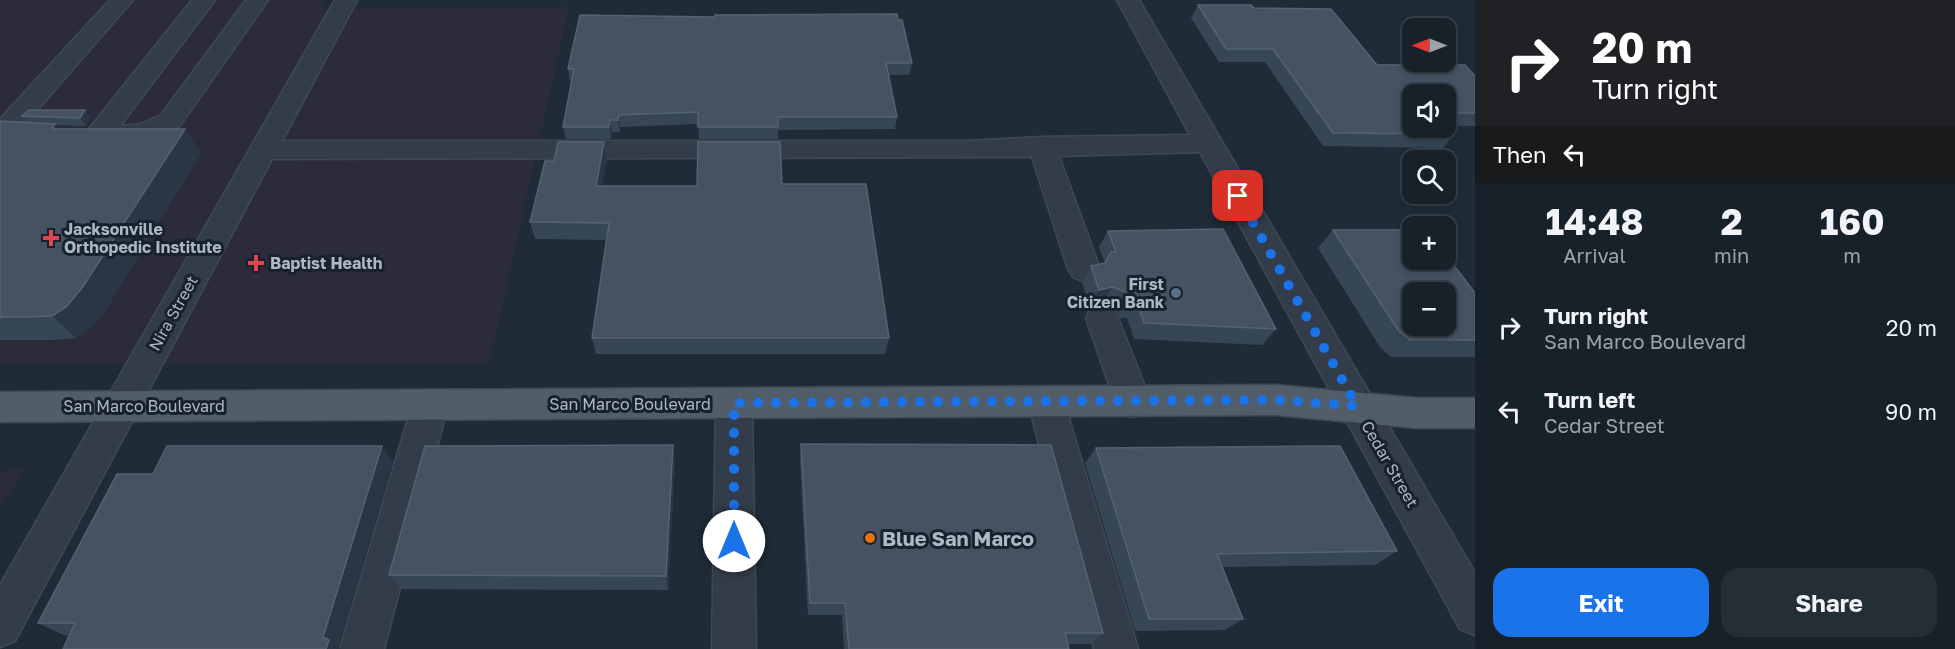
<!DOCTYPE html>
<meta charset="utf-8">
<style>
:root{--surface:#17212a;--page:#242e36;--text:#f1f3f6;--muted:#9ea3a8;--line:#363e47;--accent:#1a73e8}
body{margin:0;font-family:"Golos Text",sans-serif;background:var(--page);color:var(--text);height:100vh;display:flex;flex-direction:column;font-size:22px;white-space:nowrap}
*{box-sizing:border-box;margin:0}
p{font-size:20px;color:var(--muted)}
.icon{flex:none;width:33px;height:33px;fill:none;stroke:currentColor;stroke-width:2;stroke-linecap:round;stroke-linejoin:round}
.map{position:relative;flex:1;overflow:hidden}
.panel{display:flex;flex-direction:column;background:var(--surface);width:480px}
.panel>*{flex:none}
.top-card{background:#202124;color:#fff;overflow:hidden}
.needle{width:39px;rotate:270deg}
.fabs{position:absolute;left:1402px;top:18px;display:grid;gap:12px}
.fabs a{display:grid;place-items:center;width:54px;height:54px;border-radius:12px;background:var(--surface);box-shadow:0 3px 9px #0003,0 0 0 2px var(--line);font-size:30px}
.pin{position:absolute;display:grid;place-items:center;width:51px;height:51px;color:#fff;margin:-26px;border-radius:12px;box-shadow:0 3px 9px #0006}
.me{position:absolute;width:66px;margin:-33px;rotate:0deg;stroke-linejoin:round;filter:drop-shadow(0 0 4px #0008)}
.turn{display:flex;align-items:center;gap:21px;height:126px;padding:0 18px;font-size:27px}
.turn .icon{width:78px;height:78px;stroke-width:2.5}
.turn b{display:block;font-size:42px;line-height:51px}
.then{display:flex;align-items:center;height:57px;padding:0 18px;background:#0003;gap:12px;font-size:22px}
.eta{display:flex;justify-content:space-evenly;align-items:center;height:102px;text-align:center}
.eta b{font-size:36px;font-weight:700;line-height:42px}
.button{display:flex;gap:12px;margin-top:auto;padding:12px 18px}
.button a{flex:1;height:69px;border-radius:18px;background:var(--accent);color:#fff;font-size:24px;font-weight:700;line-height:69px;text-align:center}
.button a+a{background:var(--page);color:var(--text)}
ul{padding:0;list-style:none}
li{display:flex;align-items:center;gap:18px;height:84px;padding:0 18px}
li div{flex:1}
li b{display:block;font-size:22px}
li em{font-style:normal}
main{display:flex;flex:1;min-height:0}
.map>svg:first-child{display:block}
.medical{fill:#2c2b3a}
.lines{fill:none;stroke-linecap:round;stroke-linejoin:round}
.minor-casing{stroke:#3f4955;stroke-width:3}
.major-casing{stroke:#3f4955;stroke-width:3}
.minor{fill:#333d49;fill-rule:evenodd}
.major{fill:#515d69;fill-rule:evenodd}
.wall{fill:#374655;fill-rule:evenodd}
.shaded-wall{fill:#283645}
.building{fill:#445262;stroke:#546271;stroke-width:1.5;fill-rule:evenodd}
.route{stroke:#1a73e8;stroke-width:10;stroke-dasharray:0 18}
.health-dot{fill:#e0444e;stroke:#18222d;stroke-width:2}
.service-dot{fill:#5c6f8a;stroke:#18222d;stroke-width:2}
.food-dot{fill:#e8710a;stroke:#18222d;stroke-width:2}
.labels{text-anchor:middle;dominant-baseline:central;stroke-width:6;stroke-linejoin:round;paint-order:stroke}
.poi-label{font-size:16px;font-weight:bold;fill:#adb8c6;stroke:#18222d;text-anchor:start}
.street-label{font-size:16px;fill:#adb8c6;stroke:#18222d}
.near-poi-label{font-size:20px;font-weight:bold;fill:#adb8c6;stroke:#18222d;text-anchor:start}
</style>
<main>
<div class="map">
<svg width="1475" height="649" viewBox="0 0 1475 649">
<rect width="100%" height="100%" fill="#1f2c38"/>
<g class="medical">
<path d="M0,0h321l-1,2 6,6 243,-1 -79,355h-490z"/>
<path d="M25,468l-25,40v-36z"/>
</g>
<g class="lines">
<g class="minor-casing">
<g id="minor">
<path d="M110,0h23l-109,125 22,3 4,6 -4,6c-14,4 -32,5 -46,-1v-20z"/>
<path d="M192,0h23l-95,126 21,-2 20,-9 85,-115h22l-89,127c-26,15 -61,22 -90,14l-3,-6 3,-6z"/>
<path d="M335,0h22l-75,141h686l74,-4 148,-2 -73,-135h22l336,573v62l-15,-6 -260,-477 -141,4 41,113 -5,8 -11,4 -11,-4 -5,-8 -36,-112 -760,2 -257,482 -15,6v-62z"/>
<path d="M1102,305l12,4 4,9 33,84 -5,11 -13,4 -13,-4 -5,-11 -29,-84 4,-9z"/>
<path d="M1046,387l13,4 5,11 74,247h-44l-66,-247 5,-11z"/>
<path d="M734,388l13,4 5,11 4,246h-44l4,-246 5,-11z"/>
<path d="M430,390l13,4 5,11 -64,244h-44l72,-244 5,-11z"/>
</g>
</g>
<g class="major-casing">
<path id="major" d="M1276,385l140,13h59v30h-59l-140,-13 -1276,7v-30z"/>
</g>
<use href="#minor" class="minor"/>
<use href="#major" class="major"/>
</g>
<g class="wall">
<path d="M1198,5l56,3 123,57 98,11v50h-28l7,8 -11,14 -120,-2 -58,-84h-46l-28,-44zM1446,94v34h-33z"/>
<path d="M580,15l332,48 -3,12h-20l8,42 -2,12 -117,1v9h-79l-1,-15 -78,3v5h-8l-1,7h-45l-3,-12 8,-46h-1l-2,-12z"/>
<path d="M22,116l69,1 -5,9 -31,-1 4,4 142,24 -96,158 -15,18 -14,9 -25,2h-51v-219l28,1z"/>
<path d="M607,160l-5,26h95l85,-2 107,154 -4,16h-289l-4,-16 14,-98 -71,-1 -5,-17 24,-61z"/>
<path d="M1333,230l142,63v64h-84l-11,-10 -62,-99z"/>
<path d="M1108,231l168,98 -14,16 -128,-6 -7,-21h-7l-5,-11 -12,-4 -13,3 -8,-23 9,-17 14,-3 -6,-16z"/>
<path d="M801,444l302,189 -13,11h-22l1,5h-225l-2,-34h-34l-8,-155z"/>
<path d="M1096,448l301,103 -22,14 -153,2 21,52 -18,11 -90,1 -50,-168z"/>
<path d="M393,461l-55,186 -275,-12 -25,-12 115,-149z"/>
<path d="M675,461l-7,129 -266,-1 -13,-14z"/>
</g>
<g class="shaded-wall">
<path d="M85,110l6,7 -5,9 -6,-8z"/>
<path d="M619,115l1,12v5l-2,-12z"/>
<path d="M610,120l2,12 -1,7 -2,-12z"/>
<path d="M55,124l19,24 -22,-19z"/>
<path d="M185,129l16,24 -96,158 -15,18 -14,9 -24,-22z"/>
<path d="M604,142l3,18 -8,44 -3,-18z"/>
<path d="M1112,287l-9,16 -13,3 9,-16z"/>
<path d="M673,445l2,16 -7,129 -2,-14z"/>
<path d="M382,446l11,15 -55,186 3,2h-15l-3,-12z"/>
</g>
<g class="building">
<path d="M1198,5h53l3,3 77,1 46,56h88l10,11v37h-29v-19h-33v34h33v-3l8,9 -121,-1 -60,-84h-47z"/>
<path d="M897,14l1,6h4l10,43h-26l11,54h-119v10h-80v-15l-79,3 -1,5h-8l-1,7h-46l11,-58h-6l12,-54 134,2 1,-2z"/>
<path d="M29,110h56l-5,8 -58,-2z"/>
<path d="M0,121l55,3 -3,5h133l-103,159 -16,19 -14,9 -27,1h-25z"/>
<path d="M558,142h46l-8,44h101l1,-44h82l2,42h84l23,154h-297l17,-115 -79,-1 15,-61h9z"/>
<path d="M1223,229l53,100 -132,-6 -7,-21h-7l-6,-11 -12,-4 -13,3 -8,-24 14,-3 6,-11h5l-8,-21z"/>
<path d="M1333,230h80v30h33v-5l29,38v47h-65l-12,-10zM1413,292h33v34h-33z"/>
<path d="M801,444l250,1 52,188h-38l4,16h-220l-4,-46h-35z"/>
<path d="M673,445l-7,131 -277,-1 36,-129z"/>
<path d="M167,446h215l-59,191 6,3 -3,9h-263l12,-26h-37l79,-149h36z"/>
<path d="M1340,446l57,105 -180,3 26,65h-94l-53,-171z"/>
</g>
<g class="lines">
<path class="route" d="M734,541v-138l542,-3 81,6 -119,-210"/>
</g>
<g class="health-dot">
<path d="M48 229h6v6h6v6h-6v6h-6v-6h-6v-6h6z"/>
<path d="M253 254h6v6h6v6h-6v6h-6v-6h-6v-6h6z"/>
</g>
<circle class="service-dot" cx="1176" cy="293" r="6"/>
<circle class="food-dot" cx="870" cy="538" r="6"/>
<g class="labels">
<g class="poi-label">
<text x="64" y="229">Jacksonville<tspan x="64" dy="18">Orthopedic Institute</tspan></text>
<text x="270" y="263">Baptist Health</text>
<text x="1164" y="284" text-anchor="end">First<tspan x="1164" dy="18">Citizen Bank</tspan></text>
</g>
<g class="street-label">
<text transform="translate(173 313) rotate(-61)">Nira Street</text>
<text x="630" y="404">San Marco Boulevard</text>
<text x="144" y="406">San Marco Boulevard</text>
<text transform="translate(1390 464) rotate(60)">Cedar Street</text>
</g>
<g class="near-poi-label">
<text x="882" y="538">Blue San Marco</text>
</g>
</g>
</svg>
<div class="fabs">
<a><svg class="needle" viewBox="-14 -14 28 28"><path d="M0-13l5 13h-10z" fill="#e53935"/><path d="M0 13l5-13h-10z" fill="#9ea3a8"/></svg></a>
<a><svg class="icon" aria-label="sound" viewBox="0 0 24 24"><path d="M4 9h4l5-4v14l-5-4H4zM17 9q2 3 0 6"/></svg></a>
<a><svg class="icon" aria-label="search" viewBox="0 0 24 24"><circle cx="10" cy="10" r="6"/><path d="M15 15l6 6"/></svg></a>
<a>+</a>
<a>−</a>
</div>
<div class="pin" style="left:1238px;top:196px;background:#d93025"><svg class="icon" aria-label="arrive" viewBox="0 0 24 24"><path d="M6 21V4h12l-3 4 3 4H6"/></svg></div>
<svg class="me" style="left:734px;top:541px" viewBox="-20 -20 40 40"><circle r="19" fill="#fff"/><path d="M0-13L10 11 0 6-10 11z" fill="#1a73e8"/></svg>
</div>
<section class="panel">
<div class="top-card">
<div class="turn"><svg class="icon" aria-label="right" viewBox="0 0 24 24"><path d="M7 20v-9h11M14 6l5 5-5 5"/></svg><div><b>20 m</b>Turn right</div></div>
<div class="then">Then<svg class="icon" aria-label="left" viewBox="0 0 24 24"><path d="M17 20v-9H6M10 6l-5 5 5 5"/></svg></div>
</div>
<div class="eta">
<div><b>14:48</b><p>Arrival</p></div>
<div><b>2</b><p>min</p></div>
<div><b>160</b><p>m</p></div>
</div>
<ul>
<li><svg class="icon" aria-label="right" viewBox="0 0 24 24"><path d="M7 20v-9h11M14 6l5 5-5 5"/></svg><div><b>Turn right</b><p>San Marco Boulevard</p></div><em>20 m</em></li>
<li><svg class="icon" aria-label="left" viewBox="0 0 24 24"><path d="M17 20v-9H6M10 6l-5 5 5 5"/></svg><div><b>Turn left</b><p>Cedar Street</p></div><em>90 m</em></li>
</ul>
<div class="button"><a>Exit</a><a>Share</a></div>
</section>
</main>
